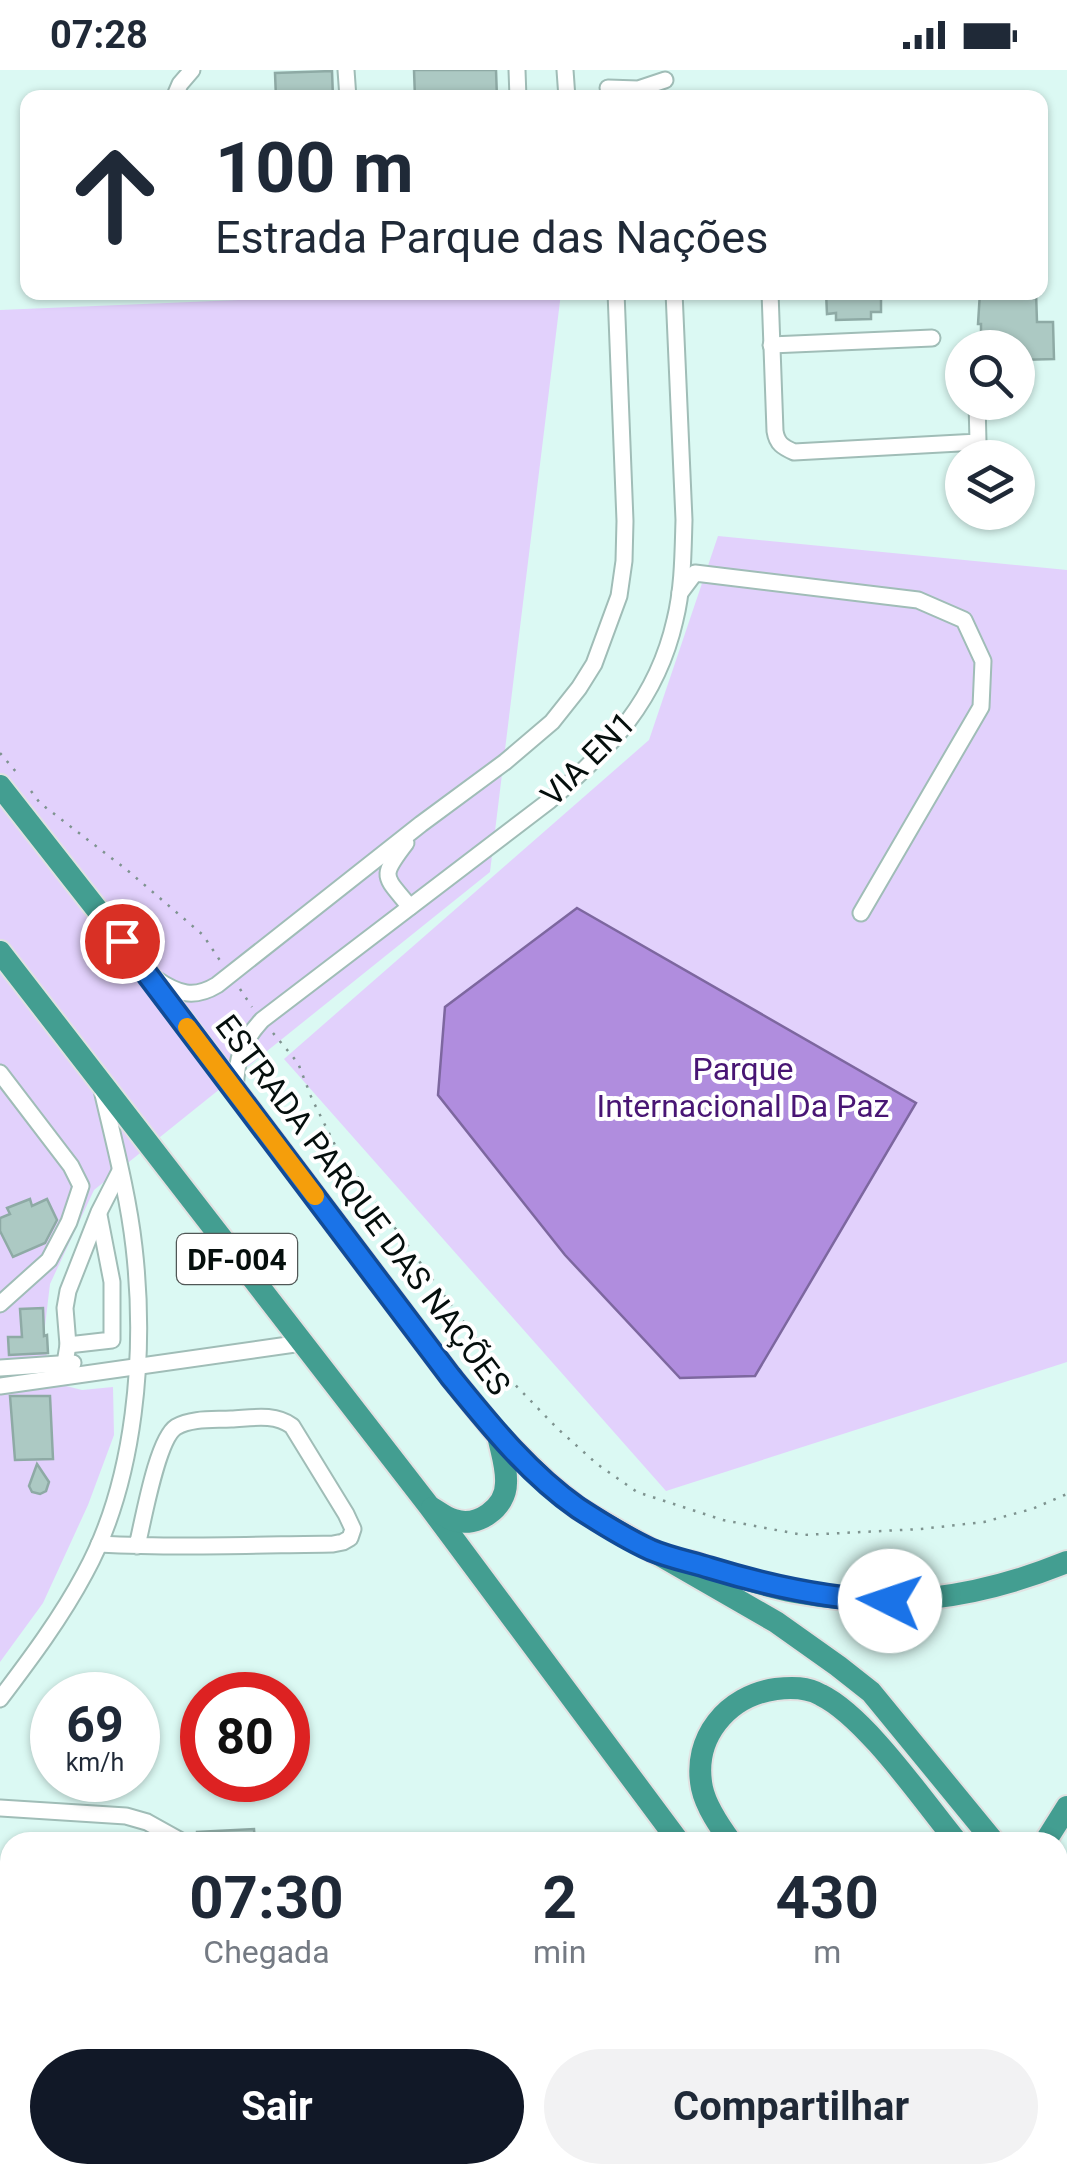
<!DOCTYPE html>
<html lang="pt">
<meta charset="utf-8">
<style>
:root{--surface:#fff;--page:#f2f2f3;--text:#1f2937;--muted:#747a83;--accent:#111827}
body{margin:0;font-family:Roboto,sans-serif;background:var(--page);color:var(--text);height:100vh;display:flex;flex-direction:column;font-size:38px;white-space:nowrap}
*{box-sizing:border-box;margin:0}
p{font-size:32px;color:var(--muted)}
.icon{flex:none;width:55px;height:55px;fill:none;stroke:currentColor;stroke-width:2;stroke-linecap:round;stroke-linejoin:round}
.map{position:relative;flex:1;overflow:hidden}
.side{position:absolute;left:0px;top:1762px;width:1068px;height:352px;display:flex;flex-direction:column;background:var(--surface);border-radius:30px 30px 0 0;box-shadow:0 2px 8px #0004}
.side>*{flex:none}
.banner{position:absolute;left:20px;top:20px;width:1028px;height:210px;border-radius:20px;box-shadow:0 2px 8px #0004;background:#fff;color:var(--text);overflow:hidden}
.buttons{position:absolute;left:945px;top:260px;display:grid;gap:20px}
.buttons a{display:grid;place-items:center;width:90px;height:90px;border-radius:50%;background:var(--surface);box-shadow:0 2px 8px #0004;font-size:50px}
.speed{position:absolute;left:30px;top:1602px;display:flex;gap:20px;font-size:50px;font-weight:700;text-align:center}
.speed>*{display:grid;place-content:center;width:130px;height:130px;border-radius:50%;background:var(--surface);box-shadow:0 2px 8px #0004;line-height:1}
.speed small{font-size:25px;font-weight:400}
.speed .limit{border:15px solid #d22;background:#fff;color:#111}
.pin{position:absolute;display:grid;place-items:center;width:85px;height:85px;color:#fff;margin:-42px;border:5px solid #fff;border-radius:50%;box-shadow:0 2px 10px #0007}
.me{position:absolute;width:110px;margin:-55px;rotate:274deg;stroke-linejoin:round;filter:drop-shadow(0 0 8px #0008)}
.turn{display:flex;align-items:center;gap:35px;height:210px;padding:0 30px;font-size:45px}
.turn .icon{width:130px;height:130px;stroke-width:2.5}
.turn b{display:block;font-size:70px;line-height:85px}
.eta{display:flex;justify-content:space-evenly;align-items:center;height:170px;text-align:center}
.eta b{font-size:60px;font-weight:700;line-height:70px}
.primary-button{display:flex;gap:20px;margin-top:auto;padding:20px 30px}
.primary-button a{flex:1;height:115px;border-radius:60px;background:var(--accent);color:#fff;font-size:40px;font-weight:700;line-height:115px;text-align:center}
.primary-button a+a{background:var(--page);color:var(--text)}
.status{display:flex;justify-content:space-between;align-items:center;height:70px;padding:0 50px;background:var(--surface);direction:ltr}
.status svg{height:28px;fill:currentColor}
.map>svg:first-child{display:block}
.green{fill:#e2d1fc}
.water{fill:#b08dde;stroke:#7d679f;stroke-width:2.5}
.building{fill:#acc9c3;stroke:#8eaaa5;stroke-width:2.5}
.lines{fill:none;stroke-linecap:round;stroke-linejoin:round}
.minor-casing{stroke:#a0bdb7;stroke-width:19}
.highway-casing{stroke:#e1e2e2;stroke-width:26}
.path{stroke:#7e938f;stroke-width:2.5;stroke-dasharray:2.5 8;stroke-linecap:butt}
.minor{stroke:#fff;stroke-width:15}
.highway{stroke:#439e91;stroke-width:22}
.route-casing{stroke:#114b97;stroke-width:25}
.route{stroke:#1a73e8;stroke-width:18}
.slow{stroke:#f59e0b;stroke-width:18}
.labels{text-anchor:middle;dominant-baseline:central;stroke-width:8;stroke-linejoin:round;paint-order:stroke}
.shield{fill:#fff;stroke:#505756;stroke-width:2.5}
.shield-label{font-size:30px;font-weight:bold;fill:#050f0d}
.street-label{font-size:32px;fill:#050f0d;stroke:#fff}
.park-label{font-size:32px;fill:#481574;stroke:#fff}
</style>
<div class="status"><b>07:28</b><svg viewBox="0 0 49 12"><path d="M0 12V9h3v3zM5 12V6h3v6zM10 12V3h3v9zM15 12V0h3v12zM26 1h20v11H26zM47 4h2v5h-2z"/></svg></div>
<div class="map">
<svg width="1067" height="2114" viewBox="0 0 1067 2114">
<rect width="100%" height="100%" fill="#dbf9f3"/>
<g class="green">
<path d="M408,223h153l-71,579 -396,318 -44,94 -6,50 6,48 32,8 31,-3 1,48 -26,70 -45,98 -43,59v-1352z"/>
<path d="M718,466l349,34v792l-401,129 -382,-432 365,-319z"/>
</g>
<path class="water" d="M577,838l339,195 -161,273 -75,2 -115,-123 -127,-160 7,-88z"/>
<g class="building">
<path d="M414,0h82l1,28h-82z"/>
<path d="M332,1l1,27h-57l-1,-25z"/>
<path d="M826,222h55v20h-10v7l-35,1v-7l-9,1z"/>
<path d="M980,222h56l1,30h16l1,37 -36,1v-12h-37v-24h-3z"/>
<path d="M30,1129l2,7 15,-7 10,21 -12,23 -32,14 -13,-26v-13l10,-4 -3,-6z"/>
<path d="M43,1238l1,28 3,-1 1,18 -39,2 -1,-18h14l-2,-28z"/>
<path d="M10,1326h40l3,63 -38,1z"/>
<path d="M37,1394l12,18 -3,9 -6,3 -8,-2 -3,-6z"/>
<path d="M254,1759l1,13h-58v-10z"/>
</g>
<g class="lines">
<g class="minor-casing">
<g id="minor">
<path d="M346,0l2,28"/>
<path d="M517,0l1,28"/>
<path d="M565,0l2,28"/>
<path d="M608,18l30,1 27,-9"/>
<path d="M174,28l6,-14 12,-14"/>
<path d="M770,222l5,139c2,13 8,16 19,21l184,-10 -1,-40"/>
<path d="M771,275l161,-7"/>
<path d="M680,523l15,-20 223,27 46,20 19,41 -2,46 -120,206"/>
<path d="M406,773c-27,35 -22,32 4,64"/>
<path d="M156,909c22,15 38,20 61,6l204,-161 84,-62 47,-40 27,-34 15,-24 25,-68 5,-35 1,-40 -9,-229"/>
<path d="M0,1003l71,93 10,20 -12,36 -20,38 -49,44"/>
<path d="M235,1020c2,-31 5,-46 27,-70l287,-219c61,-52 108,-101 126,-181 8,-32 8,-67 9,-100l-10,-228"/>
<path d="M68,1275l44,-5v-58l-13,-67"/>
<path d="M65,1293l3,-18 -3,-37 3,-17 31,-79 21,-41"/>
<path d="M0,1298l73,-5"/>
<path d="M0,1316l302,-43"/>
<path d="M99,1474c78,4 156,1 234,0l10,-2 7,-4 3,-9 -7,-15 -54,-88c-18,-13 -40,-8 -61,-7 -18,1 -39,-1 -55,8 -19,12 -33,95 -39,119"/>
<path d="M0,1629c31,-41 61,-81 85,-126 51,-93 61,-222 49,-326 -6,-53 -20,-105 -32,-157"/>
<path d="M0,1738l126,8 21,6 36,20"/>
<path d="M0,2020h10"/>
<path d="M161,2105v9"/>
</g>
</g>
<g class="highway-casing">
<g id="highway">
<path d="M0,716l146,186 305,405 47,58 51,49 29,24 198,114 62,44 33,26 123,150"/>
<path d="M0,882l429,554 250,336"/>
<path d="M432,1438c7,4 14,10 22,12 23,8 52,-12 52,-37 1,-16 -5,-32 -8,-48"/>
<path d="M691,1492c34,11 68,23 104,30 97,18 181,7 272,-30"/>
<path d="M731,1772c-11,-15 -25,-35 -29,-54 -10,-50 25,-92 74,-99 16,-2 31,-2 45,6 45,22 103,107 136,147"/>
<path d="M1045,1772l22,-35"/>
<path d="M1058,1811l9,-8"/>
<path d="M1058,1855l9,12"/>
<path d="M1058,1904l9,13"/>
<path d="M930,2105l6,9"/>
</g>
</g>
<g class="path">
<path d="M0,683l17,20"/>
<path d="M31,721l9,12 87,67 76,65 18,27"/>
<path d="M240,919l12,18"/>
<path d="M273,963l25,30 14,36 25,50 156,213 65,67 39,35 40,28 86,28 80,15 118,-6 63,-7 48,-13 35,-15"/>
<path d="M516,2105l2,9"/>
</g>
<use href="#minor" class="minor"/>
<use href="#highway" class="highway"/>
</g>
<g class="lines">
<g class="route-casing">
<path id="route" d="M122,871l328,435c39,48 78,97 128,132 23,15 49,31 73,42 19,8 40,12 59,18 59,18 118,31 180,33"/>
</g>
<use href="#route" class="route"/>
<path class="slow" d="M187,957l128,169"/>
</g>
<g class="labels">
<rect class="shield" x="177" y="1164" width="120" height="50" rx="8"/>
<g class="shield-label">
<text x="237" y="1189">DF-004</text>
</g>
<g class="street-label">
<text transform="translate(588 689) rotate(-45)">VIA EN1</text>
<text transform="translate(363 1135) rotate(53)">ESTRADA PARQUE DAS NAÇÕES</text>
</g>
<g class="park-label">
<text x="743" y="999">Parque<tspan x="743" dy="37">Internacional Da Paz</tspan></text>
</g>
</g>
</svg>
<div class="buttons">
<a><svg class="icon" aria-label="search" viewBox="0 0 24 24"><circle cx="10" cy="10" r="6"/><path d="M15 15l6 6"/></svg></a>
<a><svg class="icon" aria-label="layers" viewBox="0 0 24 24"><path d="M12 4l9 5-9 5-9-5zM3 14l9 5 9-5"/></svg></a>
</div>
<div class="speed"><div>69<small>km/h</small></div><div class="limit">80</div></div>
<div class="pin" style="left:122px;top:871px;background:#d93025"><svg class="icon" aria-label="arrive" viewBox="0 0 24 24"><path d="M6 21V4h12l-3 4 3 4H6"/></svg></div>
<svg class="me" style="left:890px;top:1531px" viewBox="-20 -20 40 40"><circle r="19" fill="#fff"/><path d="M0-13L10 11 0 6-10 11z" fill="#1a73e8"/></svg>
<div class="banner">
<div class="turn"><svg class="icon" aria-label="ahead" viewBox="0 0 24 24"><path d="M12 20V5M6 11l6-6 6 6"/></svg><div><b>100 m</b>Estrada Parque das Nações</div></div>
</div>
<section class="side">
<div class="eta">
<div><b>07:30</b><p>Chegada</p></div>
<div><b>2</b><p>min</p></div>
<div><b>430</b><p>m</p></div>
</div>
<div class="primary-button"><a>Sair</a><a>Compartilhar</a></div>
</section>
</div>
